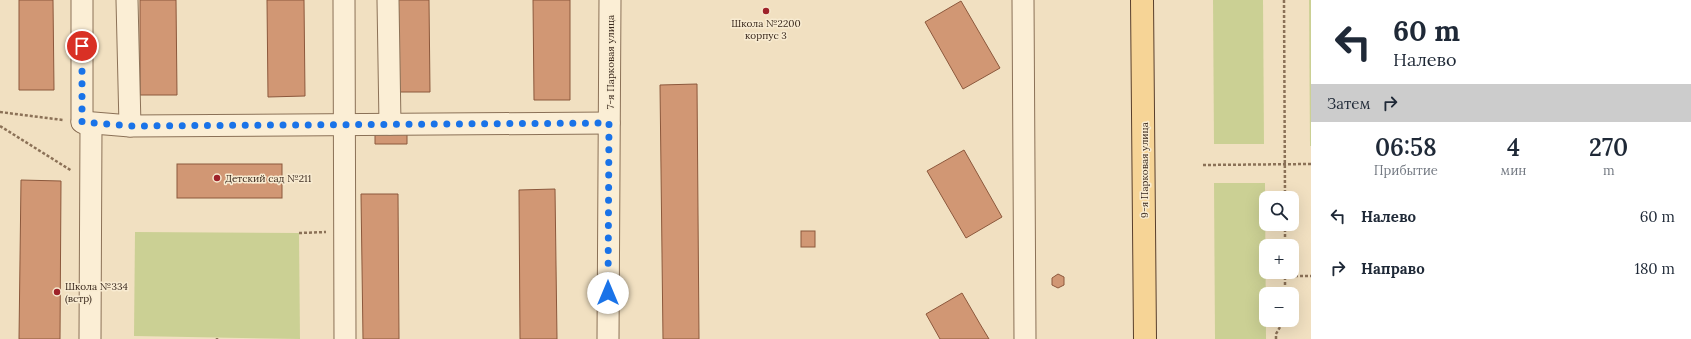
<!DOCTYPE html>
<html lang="ru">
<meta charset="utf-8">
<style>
:root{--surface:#fff;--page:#f6f6f7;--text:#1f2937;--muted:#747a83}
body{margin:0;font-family:Lora,serif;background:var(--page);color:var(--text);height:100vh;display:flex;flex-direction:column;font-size:15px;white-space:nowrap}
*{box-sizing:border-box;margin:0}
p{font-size:13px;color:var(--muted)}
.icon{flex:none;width:22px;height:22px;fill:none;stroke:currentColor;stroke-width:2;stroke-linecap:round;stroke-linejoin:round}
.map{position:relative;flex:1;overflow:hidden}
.side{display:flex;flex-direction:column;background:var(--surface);width:380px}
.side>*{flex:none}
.banner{background:#fff;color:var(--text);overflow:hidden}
.controls{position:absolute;left:1259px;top:191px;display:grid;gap:8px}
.controls a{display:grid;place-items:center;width:40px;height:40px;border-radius:8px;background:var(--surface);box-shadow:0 4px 16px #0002;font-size:20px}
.pin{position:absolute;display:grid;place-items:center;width:34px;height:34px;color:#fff;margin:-17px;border:2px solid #fff;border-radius:50%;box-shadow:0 1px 4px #0007}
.me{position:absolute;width:44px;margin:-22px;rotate:0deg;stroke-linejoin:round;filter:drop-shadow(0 0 3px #0008)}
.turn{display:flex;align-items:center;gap:14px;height:84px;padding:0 16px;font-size:18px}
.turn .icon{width:52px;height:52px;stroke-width:2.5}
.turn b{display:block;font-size:28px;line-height:34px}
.then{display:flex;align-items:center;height:38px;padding:0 16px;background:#0003;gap:8px;font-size:15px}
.eta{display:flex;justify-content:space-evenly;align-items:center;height:68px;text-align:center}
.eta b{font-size:24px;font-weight:600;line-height:28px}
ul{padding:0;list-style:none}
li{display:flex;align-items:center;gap:12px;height:52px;padding:0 16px}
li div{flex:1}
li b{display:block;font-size:15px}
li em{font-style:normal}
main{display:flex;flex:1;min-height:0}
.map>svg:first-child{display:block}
.green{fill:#cbd094}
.building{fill:#d19774;stroke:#8c583c}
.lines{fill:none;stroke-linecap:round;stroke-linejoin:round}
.minor-casing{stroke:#8b7157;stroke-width:23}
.major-casing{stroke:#593f2c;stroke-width:24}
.path{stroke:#8b7157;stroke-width:2.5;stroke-dasharray:3 2;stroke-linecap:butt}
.minor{stroke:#fbeed5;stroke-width:21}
.major{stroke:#f6d496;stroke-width:22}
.route{stroke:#1a73e8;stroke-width:7;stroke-dasharray:0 12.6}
.poi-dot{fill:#9e232a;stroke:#f8ebd1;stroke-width:1.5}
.labels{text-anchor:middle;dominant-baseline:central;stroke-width:3;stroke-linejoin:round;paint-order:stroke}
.poi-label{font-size:10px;fill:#3a291d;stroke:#f8ebd1;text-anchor:start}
.street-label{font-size:10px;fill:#3a291d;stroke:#f8ebd1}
</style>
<main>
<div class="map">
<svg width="1311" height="339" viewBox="0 0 1311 339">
<rect width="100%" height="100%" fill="#f1e0c1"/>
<g class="green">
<path d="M1213,0h50l1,144h-50z"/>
<path d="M1309,0h2v146h-1z"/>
<path d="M1214,183h51l1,156h-51z"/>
<path d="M135,232l164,1 1,106 -166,-3z"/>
</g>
<g class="building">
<path d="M19,0h34l1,90h-35z"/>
<path d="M140,0h36l1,95h-37z"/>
<path d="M267,0h37l1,96 -37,1z"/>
<path d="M392,0h37l1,92h-37z"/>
<path d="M533,0h37v100h-36z"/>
<path d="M961,1l39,67 -37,21 -38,-67z"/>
<path d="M697,84l2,255h-36l-3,-254z"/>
<path d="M375,128l32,1v15h-32z"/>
<path d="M964,150l38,67 -36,21 -39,-67z"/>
<rect x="177" y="164" width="105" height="34"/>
<path d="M21,180l40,1 -1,158h-41z"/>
<path d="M555,189l2,150h-37l-1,-149z"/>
<path d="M361,194h37l1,145h-36z"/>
<rect x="801" y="231" width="14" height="16"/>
<path d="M1058,274l6,3v8l-6,3 -6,-3v-7z"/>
<path d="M962,293l18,31 9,15h-49l-14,-25z"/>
</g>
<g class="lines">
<g class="minor-casing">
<g id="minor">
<path d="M82,0v122l9,5 -1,212"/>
<path d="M127,0l3,126"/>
<path d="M344,0l1,339"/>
<path d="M388,0l2,124"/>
<path d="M1023,0l2,339"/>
<path d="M82,122l48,4 479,-3"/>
<path d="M608,339l2,-339"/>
</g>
</g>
<g class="major-casing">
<path id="major" d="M1142,0l3,339"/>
</g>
<g class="path">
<path d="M1284,0l1,198"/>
<path d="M0,112l63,8"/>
<path d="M0,126l72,45"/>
<path d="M1203,165l108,-1"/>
<path d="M1285,224v22"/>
<path d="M299,233l27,-1"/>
<path d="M1285,272v22"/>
<path d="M1285,276h26"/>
<path d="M217,339v-1"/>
<path d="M1276,339v-5l8,-14"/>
</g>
<use href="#minor" class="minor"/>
<use href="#major" class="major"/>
</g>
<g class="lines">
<path class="route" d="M82,46v76l48,4 479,-3 -1,170"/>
</g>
<g class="poi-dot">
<circle cx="766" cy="11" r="4"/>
<circle cx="217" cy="178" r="4"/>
<circle cx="57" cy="292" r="4"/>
</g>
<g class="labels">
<g class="poi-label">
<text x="766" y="23" text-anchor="middle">Школа №2200<tspan x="766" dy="12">корпус 3</tspan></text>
<text x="225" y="178">Детский сад №211</text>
<text x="65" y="286">Школа №334<tspan x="65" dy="12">(встр)</tspan></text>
</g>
<g class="street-label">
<text transform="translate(610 62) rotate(-90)">7-я Парковая улица</text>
<text transform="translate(1144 170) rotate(-90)">9-я Парковая улица</text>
</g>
</g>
</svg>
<div class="controls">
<a><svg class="icon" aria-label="search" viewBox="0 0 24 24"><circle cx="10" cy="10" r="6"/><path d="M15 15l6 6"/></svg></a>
<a>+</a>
<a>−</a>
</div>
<div class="pin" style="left:82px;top:46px;background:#d93025"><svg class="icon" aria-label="arrive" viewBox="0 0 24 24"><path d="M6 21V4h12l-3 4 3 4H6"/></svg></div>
<svg class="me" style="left:608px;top:293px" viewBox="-20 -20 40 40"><circle r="19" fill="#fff"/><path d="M0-13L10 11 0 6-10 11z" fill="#1a73e8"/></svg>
</div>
<section class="side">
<div class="banner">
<div class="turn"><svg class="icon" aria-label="left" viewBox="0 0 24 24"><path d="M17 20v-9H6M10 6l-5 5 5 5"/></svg><div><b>60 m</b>Налево</div></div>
<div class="then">Затем<svg class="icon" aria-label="right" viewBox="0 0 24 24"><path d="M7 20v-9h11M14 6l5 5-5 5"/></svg></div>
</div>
<div class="eta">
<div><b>06:58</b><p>Прибытие</p></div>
<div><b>4</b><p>мин</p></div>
<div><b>270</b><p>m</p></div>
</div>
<ul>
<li><svg class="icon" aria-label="left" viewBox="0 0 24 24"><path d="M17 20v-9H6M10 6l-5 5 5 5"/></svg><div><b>Налево</b></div><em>60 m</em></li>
<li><svg class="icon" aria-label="right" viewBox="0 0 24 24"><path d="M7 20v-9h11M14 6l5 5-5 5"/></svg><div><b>Направо</b></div><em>180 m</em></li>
</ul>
</section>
</main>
